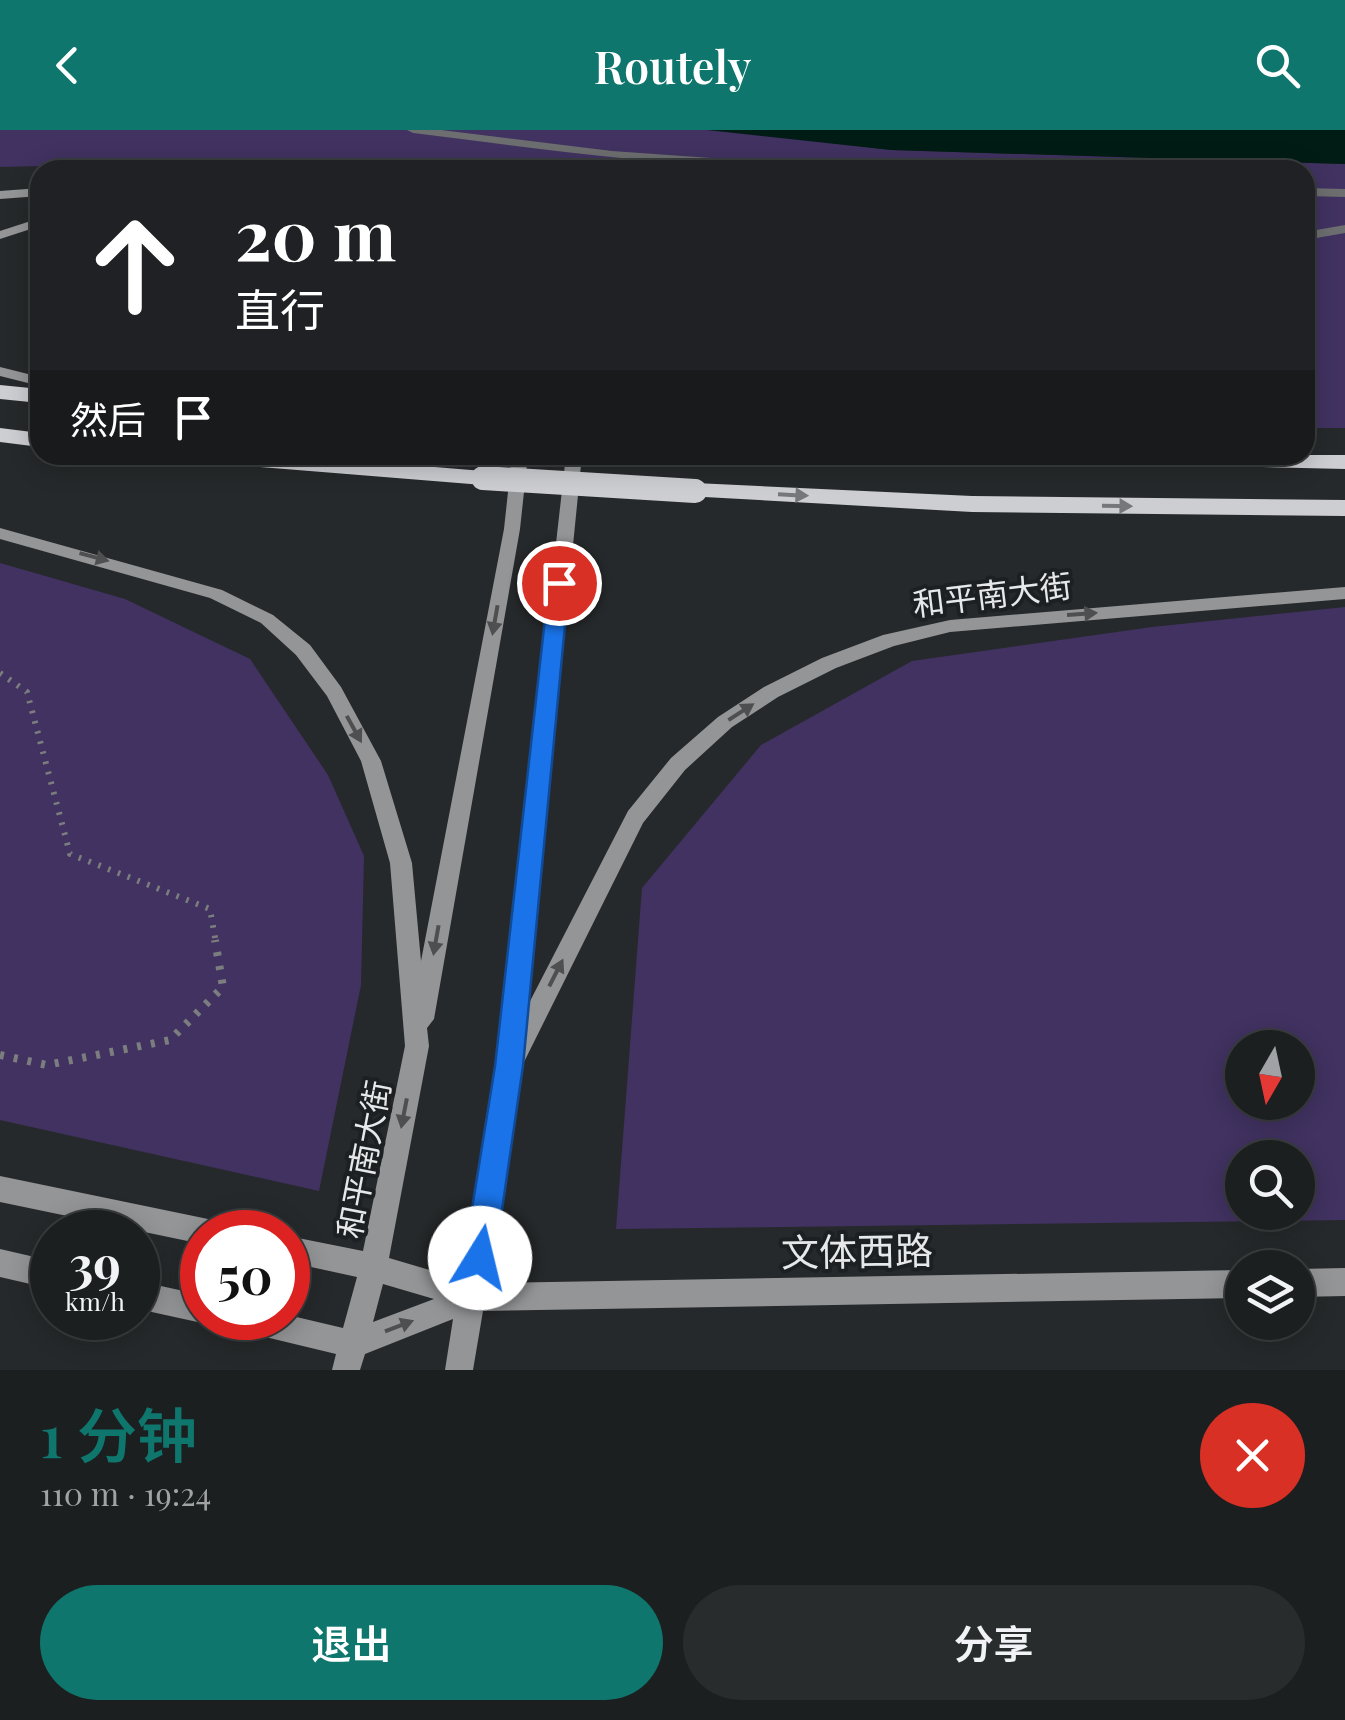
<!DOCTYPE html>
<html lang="zh">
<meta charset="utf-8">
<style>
:root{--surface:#1c1f20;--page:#292c2d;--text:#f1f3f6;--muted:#a0a2a5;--line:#3a3d3e;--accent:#0f766e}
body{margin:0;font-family:"Playfair Display","Noto Sans SC",serif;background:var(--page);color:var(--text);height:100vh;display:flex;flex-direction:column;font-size:38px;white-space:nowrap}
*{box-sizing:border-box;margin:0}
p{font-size:32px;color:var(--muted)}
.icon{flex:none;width:55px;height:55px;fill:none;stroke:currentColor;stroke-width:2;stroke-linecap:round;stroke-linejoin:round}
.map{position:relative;height:1240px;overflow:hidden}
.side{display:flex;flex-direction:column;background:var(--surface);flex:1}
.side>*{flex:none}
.top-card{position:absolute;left:30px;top:30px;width:1285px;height:305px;border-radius:30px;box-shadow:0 5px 25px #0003,0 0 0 2px var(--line);background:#202124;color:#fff;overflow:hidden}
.needle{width:65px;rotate:189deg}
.buttons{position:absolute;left:1225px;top:900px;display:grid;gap:20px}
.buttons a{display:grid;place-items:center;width:90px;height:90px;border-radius:50%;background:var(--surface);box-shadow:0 5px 25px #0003,0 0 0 2px var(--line);font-size:50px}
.speed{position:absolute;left:30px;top:1080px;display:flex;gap:20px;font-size:50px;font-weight:700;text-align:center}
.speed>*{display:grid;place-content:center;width:130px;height:130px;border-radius:50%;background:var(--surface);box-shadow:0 5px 25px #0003,0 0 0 2px var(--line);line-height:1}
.speed small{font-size:25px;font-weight:400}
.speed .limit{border:15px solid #d22;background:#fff;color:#111}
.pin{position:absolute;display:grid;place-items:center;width:85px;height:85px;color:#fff;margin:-42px;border:5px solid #fff;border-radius:50%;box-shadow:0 2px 10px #0007}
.me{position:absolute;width:110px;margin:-55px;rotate:9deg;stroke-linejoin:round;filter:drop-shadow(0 0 8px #0008)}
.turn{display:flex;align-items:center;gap:35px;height:210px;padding:0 40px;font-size:45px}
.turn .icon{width:130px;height:130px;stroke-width:2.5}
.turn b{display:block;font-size:70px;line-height:85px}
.then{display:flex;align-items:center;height:95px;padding:0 40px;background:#0003;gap:20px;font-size:38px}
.round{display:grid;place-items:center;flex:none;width:105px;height:105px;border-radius:52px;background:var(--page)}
.head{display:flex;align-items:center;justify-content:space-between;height:170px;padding:0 40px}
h1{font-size:60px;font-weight:600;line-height:75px;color:var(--accent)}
.action{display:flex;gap:20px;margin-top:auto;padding:20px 40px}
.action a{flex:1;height:115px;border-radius:60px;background:var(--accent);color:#fff;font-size:40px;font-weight:600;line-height:115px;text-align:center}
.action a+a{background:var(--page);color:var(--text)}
header{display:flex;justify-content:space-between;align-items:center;height:130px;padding:0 40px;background:var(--accent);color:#fff;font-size:45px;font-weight:600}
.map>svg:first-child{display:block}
.green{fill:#413261;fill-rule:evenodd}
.water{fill:#001c15}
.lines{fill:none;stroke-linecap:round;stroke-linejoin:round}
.path-far1{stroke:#7b7d7f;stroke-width:6;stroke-dasharray:2.5 8;stroke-linecap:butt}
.path{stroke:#7b7d7f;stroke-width:8;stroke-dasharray:4 10;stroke-linecap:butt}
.lane{fill:#6d6e6f;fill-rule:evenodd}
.street{fill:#6d6e6f;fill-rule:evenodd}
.secondary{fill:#949597;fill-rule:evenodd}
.highway{fill:#cdced2;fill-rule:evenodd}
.highway-bridge{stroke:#cdced2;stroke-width:24}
.oneway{fill:#75777a}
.oneway2{fill:#4d4f51}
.route{fill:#1a73e8;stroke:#114b97;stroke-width:2.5}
.labels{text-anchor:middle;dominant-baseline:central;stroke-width:8;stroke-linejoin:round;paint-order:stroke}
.street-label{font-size:32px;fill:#e6e8ea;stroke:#1d2022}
.near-street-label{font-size:38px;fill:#e6e8ea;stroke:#1d2022}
</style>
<header><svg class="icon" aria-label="back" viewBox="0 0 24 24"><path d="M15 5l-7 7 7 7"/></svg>Routely<svg class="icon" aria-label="search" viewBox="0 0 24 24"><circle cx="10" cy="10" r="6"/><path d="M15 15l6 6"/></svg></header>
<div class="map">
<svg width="1345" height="1240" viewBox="0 0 1345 1240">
<rect width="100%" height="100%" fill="#26292b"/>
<g class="green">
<path d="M0,0h733l158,20 454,14v264h-40v-258h-988l-64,-9 -253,6z"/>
<path d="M0,433l125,36 125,60 78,116 36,81 -3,129 -42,206 -319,-71z"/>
<path d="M1345,477v613l-729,9 26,-341 119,-143 151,-84 240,-34zM1242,918h56v54h-56zM1242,1028h56v54h-56z"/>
</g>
<path class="water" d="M707,0h638v34l-454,-14z"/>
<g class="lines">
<path class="path-far1" d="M0,543l27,19 43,162 140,55 6,34"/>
<path class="path" d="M0,925l47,10 123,-25 53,-53 -8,-47"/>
<path class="lane" d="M1345,95v8l-40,7v-8z"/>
<g class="street">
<path d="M407,0h34l171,21 211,15 6,4c-139,0 -278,-20 -416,-37z"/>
<path d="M1305,58l40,1v8l-40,-1z"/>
</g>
<g class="secondary">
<path d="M40,58v8l-40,3v-8z"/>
<path d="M40,88v8l-40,13v-8z"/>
<path d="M0,237l40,10v9l-40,-10z"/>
<path d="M512,325h16l-8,74 -86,490 -7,9 2,18 -40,212 71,21 40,-219 -2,-5 68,-600h16l-55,552 101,-196 43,-53 47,-41 46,-30 58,-29 61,-23 67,-15 395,-33v12l-395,33 -56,14 -58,22 -58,29 -46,30 -47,43 -42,53 -122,245 -34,215 755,-13v28l-759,13 -10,59h-28l8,-51 -88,35 -5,16h-28l4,-16 -108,-26 -4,-10 64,-3 55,13 14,-51 -69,-15v-26l75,15 42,-205 -15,-183 -29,-102 -34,-65 -31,-41 -35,-32 -51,-25 -210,-59v-11l222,62 51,25 37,30 31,42 40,74 31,102 9,98 83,-432zM383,1154l51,15 -61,23z"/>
<path d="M0,1046l208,43 10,3 3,10h-19v12l-202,-42z"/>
<path d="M0,1119l52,12v28l-52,-12z"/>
<path d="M1345,1138v28l-47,1v-28z"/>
<path d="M138,1151l64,14v23l10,1 -10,4 -64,-14z"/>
</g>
<g class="highway">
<path d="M0,255l40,4v14l-40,-4z"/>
<path d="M0,298l40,5v14l-40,-5z"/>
<path d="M188,325h101l194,16 12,7 -12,7 -283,-23z"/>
<path d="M1053,325h292v14l-280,-7z"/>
<path d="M695,353l277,13 373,4v16l-373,-4 -286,-16 -3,-5 3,-5z"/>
</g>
<path class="highway-bridge" d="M483,348l212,13"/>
</g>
<defs><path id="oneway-solid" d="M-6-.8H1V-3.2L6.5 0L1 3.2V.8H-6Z" transform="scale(2.5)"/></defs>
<g class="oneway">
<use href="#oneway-solid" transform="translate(793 365) rotate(3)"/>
<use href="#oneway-solid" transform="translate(1117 376) rotate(1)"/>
</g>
<g class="oneway2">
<use href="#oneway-solid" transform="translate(94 427) rotate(15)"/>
<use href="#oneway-solid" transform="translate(1082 484) rotate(-4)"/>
<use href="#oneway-solid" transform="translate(495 490) rotate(100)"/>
<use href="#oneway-solid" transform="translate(741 582) rotate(-33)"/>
<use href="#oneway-solid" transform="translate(354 599) rotate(61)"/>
<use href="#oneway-solid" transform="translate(436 810) rotate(100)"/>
<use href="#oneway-solid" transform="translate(556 843) rotate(-63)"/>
<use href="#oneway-solid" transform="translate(404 983) rotate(101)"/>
<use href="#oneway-solid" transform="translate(399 1196) rotate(-21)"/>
</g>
<path class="route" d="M559,446l10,7 -46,483 -28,192 -5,11 -10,5 -11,-5 -5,-11 31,-192 54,-483z"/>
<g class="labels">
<g class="street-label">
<text transform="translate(992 463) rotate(-7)">和平南大街</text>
<text transform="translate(362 1029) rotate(-79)">和平南大街</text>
</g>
<g class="near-street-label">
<text transform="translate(857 1120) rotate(-1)">文体西路</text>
</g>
</g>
</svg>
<div class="buttons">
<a><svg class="needle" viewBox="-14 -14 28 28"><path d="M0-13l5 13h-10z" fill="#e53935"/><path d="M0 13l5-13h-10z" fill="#a0a2a5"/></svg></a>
<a><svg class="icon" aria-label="search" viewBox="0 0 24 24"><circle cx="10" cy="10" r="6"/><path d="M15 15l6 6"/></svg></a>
<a><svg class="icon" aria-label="layers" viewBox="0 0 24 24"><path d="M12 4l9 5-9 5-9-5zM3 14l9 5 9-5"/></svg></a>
</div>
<div class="speed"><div>39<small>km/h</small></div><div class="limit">50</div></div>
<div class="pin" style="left:559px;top:453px;background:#d93025"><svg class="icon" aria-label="arrive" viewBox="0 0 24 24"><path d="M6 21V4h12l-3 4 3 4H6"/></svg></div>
<svg class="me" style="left:480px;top:1128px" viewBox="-20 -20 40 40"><circle r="19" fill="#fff"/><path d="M0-13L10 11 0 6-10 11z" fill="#1a73e8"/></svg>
<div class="top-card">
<div class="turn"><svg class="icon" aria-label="ahead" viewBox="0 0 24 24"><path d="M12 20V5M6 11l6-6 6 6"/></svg><div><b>20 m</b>直行</div></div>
<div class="then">然后<svg class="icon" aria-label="arrive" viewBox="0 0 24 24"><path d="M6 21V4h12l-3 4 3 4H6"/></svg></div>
</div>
</div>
<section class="side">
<div class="head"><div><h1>1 分钟</h1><p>110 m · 19:24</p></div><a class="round" style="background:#d93025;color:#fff"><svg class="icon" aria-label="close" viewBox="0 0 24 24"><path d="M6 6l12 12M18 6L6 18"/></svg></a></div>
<div class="action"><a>退出</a><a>分享</a></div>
</section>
